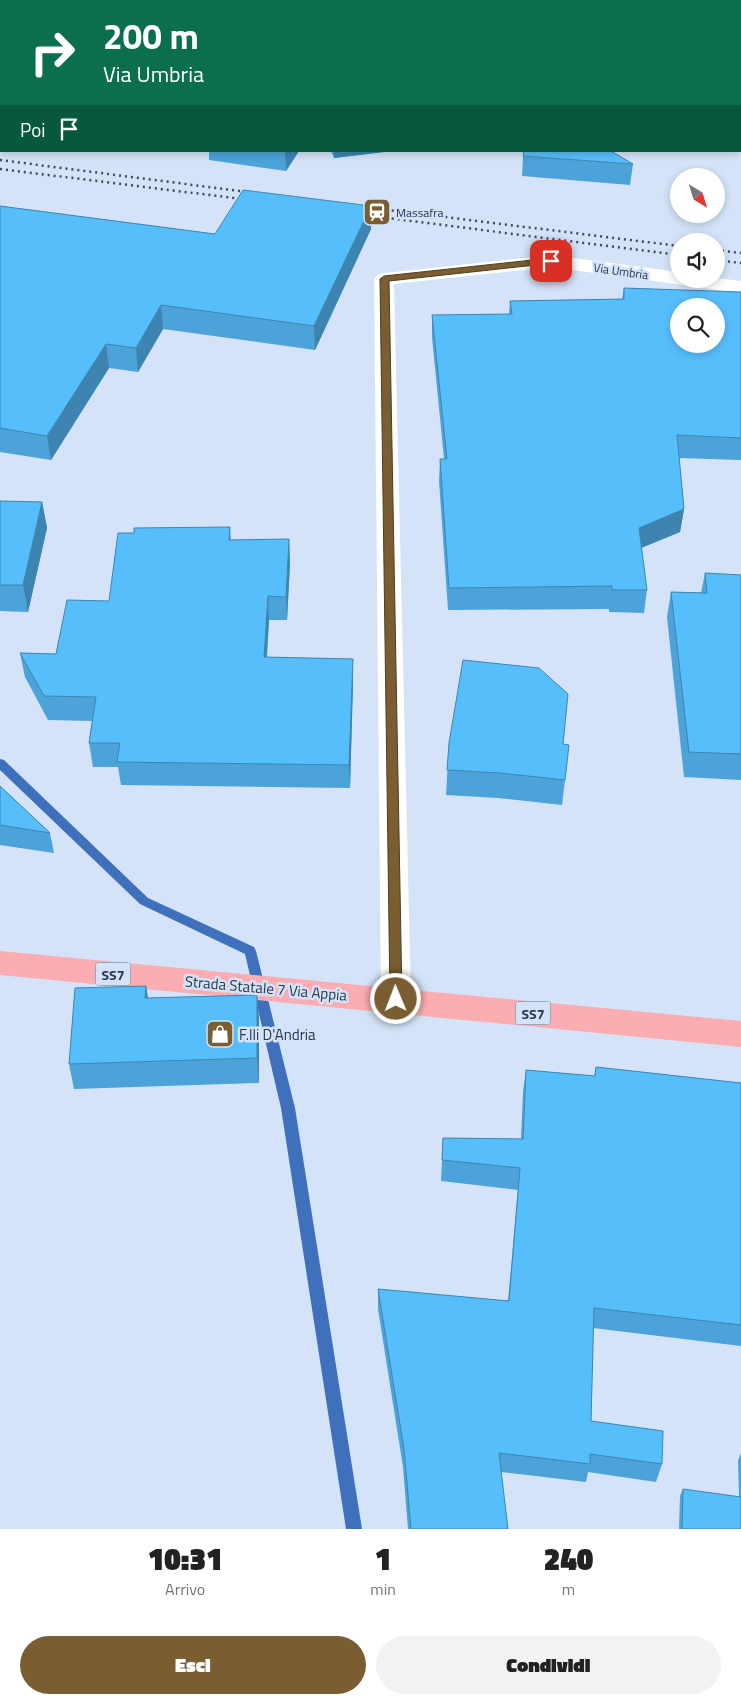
<!DOCTYPE html>
<html lang="it">
<style>
:root{--surface:#fff;--page:#f2f2f2;--text:#222;--muted:#767676;--accent:#7a5e31}
body{margin:0;font-family:"Titillium Web",sans-serif;background:var(--page);color:var(--text);height:100vh;display:flex;flex-direction:column;font-size:19px;white-space:nowrap}
*{box-sizing:border-box;margin:0}
p{font-size:16px;color:var(--muted)}
.icon{flex:none;width:28px;height:28px;fill:none;stroke:currentColor;stroke-width:2;stroke-linecap:round;stroke-linejoin:round}
.map{position:relative;height:1529px;overflow:hidden}
.sheet{display:flex;flex-direction:column;background:var(--surface);flex:1}
.sheet>*{flex:none}
.banner{position:absolute;left:0px;top:0px;width:741px;height:152px;box-shadow:0 2px 8px #0003;background:#0b6e4f;color:#fff;overflow:hidden}
.needle{width:32px;rotate:142deg}
.controls{position:absolute;left:670px;top:168px;display:grid;gap:10px}
.controls a{display:grid;place-items:center;width:55px;height:55px;border-radius:50%;background:var(--surface);box-shadow:0 2px 8px #0003;font-size:25px}
.pin{position:absolute;display:grid;place-items:center;width:42px;height:42px;color:#fff;margin:-21px;border-radius:10px;box-shadow:0 2px 8px #0006}
.me{position:absolute;width:55px;margin:-28px;rotate:359deg;stroke-linejoin:round;filter:drop-shadow(0 0 4px #0008)}
.turn{display:flex;align-items:center;gap:18px;height:105px;padding:0 20px;font-size:22px}
.turn .icon{width:65px;height:65px;stroke-width:2.5}
.turn b{display:block;font-size:35px;line-height:42px}
.then{display:flex;align-items:center;height:48px;padding:0 20px;background:#0003;gap:10px;font-size:19px}
.eta{display:flex;justify-content:space-evenly;align-items:center;height:85px;text-align:center}
.eta b{font-size:30px;font-weight:800;line-height:35px}
.button{display:flex;gap:10px;margin-top:auto;padding:10px 20px}
.button a{flex:1;height:58px;border-radius:30px;background:var(--accent);color:#fff;font-size:20px;font-weight:800;line-height:58px;text-align:center}
.button a+a{background:var(--page);color:var(--text)}
.map>svg:first-child{display:block}
.lines{fill:none;stroke-linecap:round;stroke-linejoin:round}
.stream{fill:#3e70bb;fill-rule:evenodd}
.minor{fill:#fff;fill-rule:evenodd}
.major{fill:#fcadb2;fill-rule:evenodd}
.rail{stroke:#3d4b60;stroke-width:2.5;stroke-dasharray:2 4;stroke-linecap:butt}
.wall{fill:#4ba3d9}
.shaded-wall{fill:#3d85b0}
.building{fill:#57befc;stroke:#3d85b0;fill-rule:evenodd}
.route{fill:#7a5e31;stroke:#4f3d20}
.labels{text-anchor:middle;dominant-baseline:central;stroke-width:5;stroke-linejoin:round;paint-order:stroke}
.far-poi-label{font-size:12px;fill:#29374c;stroke:#d4e3f8;text-anchor:start}
.far-street-label{font-size:12px;fill:#29374c;stroke:#d4e3f8}
.shield{fill:#d4e3f8;stroke:#5c6b80;stroke-width:1}
.shield-label{font-size:14px;font-weight:bold;fill:#29374c}
.street-label{font-size:15px;fill:#29374c;stroke:#d4e3f8}
.poi-label{font-size:15px;fill:#29374c;stroke:#d4e3f8;text-anchor:start}
</style>
<div class="map">
<svg width="741" height="1529" viewBox="0 0 741 1529">
<rect width="100%" height="100%" fill="#d4e3f8"/>
<g class="lines">
<path class="stream" d="M0,759l4,1 144,138 106,49 2,4 39,157 67,421h-16l-65,-421 -36,-154 -105,-50 -140,-134z"/>
<path class="minor" d="M551,255l128,17v7l37,-1 25,3v12l-190,-26 -157,17 17,715 -4,9 -11,4 -11,-4 -4,-9 -7,-720 3,-4 7,-2z"/>
<g class="major">
<path d="M582,0h17v1h-16z"/>
<path d="M740,132l1,1v12l-1,-1z"/>
<path d="M0,951l741,70v26l-741,-72z"/>
</g>
<g class="rail">
<path d="M0,160l255,33"/>
<path d="M0,169l250,31"/>
<path d="M356,206l323,40"/>
<path d="M356,214l323,41"/>
<path d="M716,250l25,3"/>
<path d="M716,260l25,3"/>
</g>
</g>
<g class="wall">
<path d="M0,0h44v1h-43v131h-1z"/>
<path d="M245,0h293l2,1h-294z"/>
<path d="M209,151h90l-13,20 -77,-11z"/>
<path d="M331,151h61l-58,7z"/>
<path d="M523,156l110,8 -3,21 -108,-9z"/>
<path d="M0,206l215,28 156,-5 -56,121 -152,-21 -25,43 -29,-4 -58,92 -51,-8z"/>
<path d="M624,288l117,4v168l-62,-2 5,51 -4,23 -39,16 6,42 -3,23 -35,-1v-3l-161,1 -9,-129 1,-22h4l-12,-122v-22l77,-1 1,-13 112,-2z"/>
<path d="M0,501l42,1 5,26 -19,84 -28,-1z"/>
<path d="M230,527l1,13 58,-1 1,24 -3,57h-18l-2,37 86,2v23l-3,106 -229,-3 -3,-18h-25l-4,-24 3,-22 -44,-1 -23,-43 -5,-24 36,1 53,-53 25,-68z"/>
<path d="M705,573l36,2v205l-57,-3 -17,-160 4,-25 30,1z"/>
<path d="M449,743l114,1 2,36 -3,25 -64,-7 -52,-3z"/>
<path d="M0,786l50,47 4,20 -54,-8z"/>
<path d="M146,986l2,12 109,-3 2,25v63l-185,6 -5,-25z"/>
<path d="M596,1067l145,16v263l-148,-18 -2,93 71,43 -6,18 -68,-10 -2,10 -85,-10 7,57h-100l-5,-62 -25,-158v-20l130,12 10,-111 -77,-9 2,-43 78,1 2,-47 3,-22 68,6z"/>
<path d="M741,1453v76h-62l1,-33 3,-7 56,8 -1,-36z"/>
</g>
<g class="shaded-wall">
<rect x="36" y="0" width="8" height="1"/>
<rect x="251" y="0" width="25" height="1"/>
<rect x="429" y="0" width="72" height="1"/>
<path d="M1,35v48l-1,-7v-38z"/>
<path d="M285,151h14l-13,20z"/>
<path d="M334,151h58l-58,7z"/>
<path d="M371,206v23l-56,121 -1,-24z"/>
<path d="M161,305l2,24 -25,43 -2,-24z"/>
<path d="M106,344l3,24 -58,92 -4,-24z"/>
<path d="M42,502l5,26 -19,84 -5,-27z"/>
<path d="M684,509l-4,23 -44,18 3,-22z"/>
<path d="M289,539l1,24 -3,57 -1,-23z"/>
<path d="M268,596l1,24 -4,61 -1,-24z"/>
<path d="M353,659v23l-3,106 -1,-23z"/>
<path d="M146,986l4,26 -5,-14z"/>
<path d="M257,995l2,25v63l-2,-25z"/>
</g>
<g class="building">
<path d="M0,0h18l-1,1h-16v34l-1,3z"/>
<path d="M289,0h141l1,1h-141z"/>
<path d="M509,0h29l2,1h-31z"/>
<path d="M0,51h1v7l-1,2z"/>
<rect x="0" y="63" width="1" height="49"/>
<path d="M524,151h87l22,13 -110,-8z"/>
<path d="M243,190l128,16 -57,120 -153,-21 -25,43 -30,-4 -59,92 -47,-8v-222l215,28z"/>
<path d="M624,288l117,4v146l-64,-3 7,74 -45,19 8,62h-35v-4l-163,2 -9,-129h7l-15,-144 80,-1 -2,-13 114,-2zM679,306h37v38h-37z"/>
<path d="M0,501l42,1 -19,83h-23z"/>
<path d="M230,527l-1,13 60,-1 -3,58 -18,-1 -4,61 89,2 -4,106 -232,-3 3,-19h-31l7,-46 -52,-1 -24,-43 36,1 11,-54 42,1 9,-68h16v-5z"/>
<path d="M705,573l36,2v179l-52,-2 -18,-160 36,1z"/>
<path d="M463,660l76,8 29,26 -5,50 6,1 -4,35 -65,-7 -53,-3 2,-27z"/>
<path d="M0,786l50,47 -50,-8z"/>
<path d="M146,986l-1,12 112,-3v63l-188,6 6,-76z"/>
<path d="M596,1067l145,16v242l-147,-17 -3,113 72,10 -1,33 -72,-10v10l-91,-11 9,76h-97l-7,-80 -26,-160 131,12 11,-133 -78,-8 1,-22 80,1 3,-69 69,6z"/>
<path d="M683,1489l58,8v32h-59z"/>
</g>
<path class="route" d="M551,258l4,3 -1,2 -165,18 13,718 -1,4 -5,1 -5,-1 -1,-4 -10,-720 4,-3z"/>
<defs>
<g id="station-square" transform="scale(1.4375)"><rect x="-9" y="-9" width="18" height="18" rx="4" fill="#7a5e31" stroke="#d4e3f8"/><path d="M-3-6H3Q5-6 5-4V2Q5 4 3 4L4.5 6H3L1.5 4h-3L-3 6H-4.5L-3 4Q-5 4-5 2V-4Q-5-6-3-6ZM-3.5-4v3h7v-3ZM-3.5 1v1.5H-2V1ZM2 1v1.5H3.5V1Z" fill="#fff"/></g>
<g id="shop-square" transform="scale(1.4375)"><rect x="-9" y="-9" width="18" height="18" rx="4" fill="#7a5e31" stroke="#d4e3f8"/><path d="M-5-2.5h2.3a2.7 3.5 0 0 1 5.4 0H5L5.5 6h-11ZM-1.5-2.5h3a1.5 2.3 0 0 0-3 0Z" fill="#fff"/></g>
</defs>
<g fill-rule="evenodd">
<use href="#station-square" x="377" y="212"/>
<use href="#shop-square" x="220" y="1034"/>
</g>
<g class="labels">
<g class="far-poi-label">
<text x="396" y="212">Massafra</text>
</g>
<g class="far-street-label">
<text transform="translate(621 271) rotate(8)">Via Umbria</text>
</g>
<g class="shield">
<rect x="95.5" y="962.5" width="35" height="23" rx="4"/>
<rect x="515.5" y="1001.5" width="35" height="23" rx="4"/>
</g>
<g class="shield-label">
<text x="113" y="974">SS7</text>
<text x="533" y="1013">SS7</text>
</g>
<g class="street-label">
<text transform="translate(266 988) rotate(5)">Strada Statale 7 Via Appia</text>
</g>
<g class="poi-label">
<text x="239" y="1034">F.lli D'Andria</text>
</g>
</g>
</svg>
<div class="controls">
<a><svg class="needle" viewBox="-14 -14 28 28"><path d="M0-13l5 13h-10z" fill="#e53935"/><path d="M0 13l5-13h-10z" fill="#767676"/></svg></a>
<a><svg class="icon" aria-label="sound" viewBox="0 0 24 24"><path d="M4 9h4l5-4v14l-5-4H4zM17 9q2 3 0 6"/></svg></a>
<a><svg class="icon" aria-label="search" viewBox="0 0 24 24"><circle cx="10" cy="10" r="6"/><path d="M15 15l6 6"/></svg></a>
</div>
<div class="pin" style="left:551px;top:261px;background:#d93025"><svg class="icon" aria-label="arrive" viewBox="0 0 24 24"><path d="M6 21V4h12l-3 4 3 4H6"/></svg></div>
<svg class="me" style="left:396px;top:999px" viewBox="-20 -20 40 40"><circle r="17" fill="#7a5e31" stroke="#fff" stroke-width="3"/><path d="M0-11L8 9 0 5-8 9z" fill="#fff"/></svg>
<div class="banner">
<div class="turn"><svg class="icon" aria-label="right" viewBox="0 0 24 24"><path d="M7 20v-9h11M14 6l5 5-5 5"/></svg><div><b>200 m</b>Via Umbria</div></div>
<div class="then">Poi<svg class="icon" aria-label="arrive" viewBox="0 0 24 24"><path d="M6 21V4h12l-3 4 3 4H6"/></svg></div>
</div>
</div>
<section class="sheet">
<div class="eta">
<div><b>10:31</b><p>Arrivo</p></div>
<div><b>1</b><p>min</p></div>
<div><b>240</b><p>m</p></div>
</div>
<div class="button"><a>Esci</a><a>Condividi</a></div>
</section>
